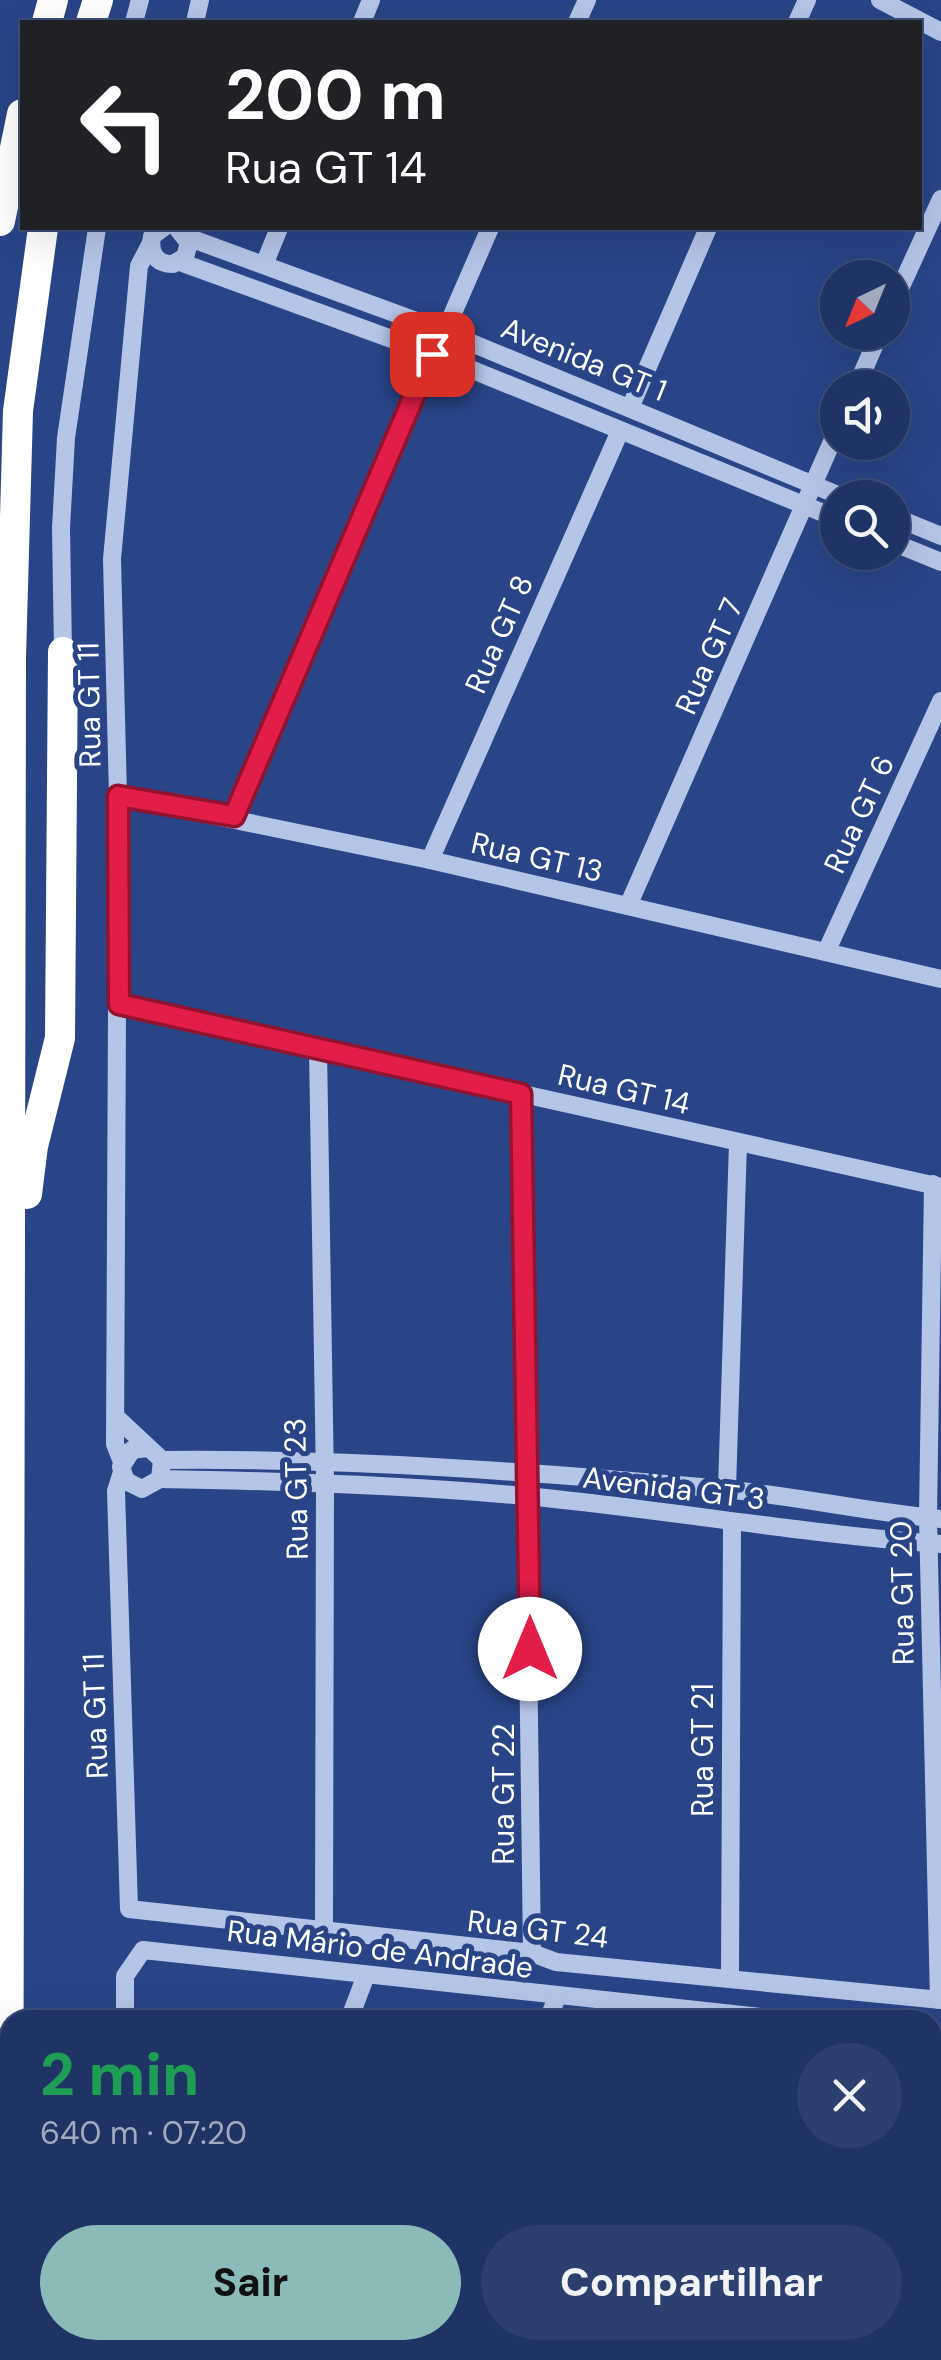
<!DOCTYPE html>
<html lang="pt">
<meta charset="utf-8">
<style>
:root{--surface:#1f3365;--page:#2c3f6e;--text:#f1f3f6;--muted:#a1aabf;--line:#3c4e79;--accent:#8bbbb9}
body{margin:0;font-family:"DM Sans",sans-serif;background:var(--page);color:var(--text);height:100vh;display:flex;flex-direction:column;font-size:38px;white-space:nowrap}
*{box-sizing:border-box;margin:0}
p{font-size:32px;color:var(--muted)}
.icon{flex:none;width:55px;height:55px;fill:none;stroke:currentColor;stroke-width:2;stroke-linecap:round;stroke-linejoin:round}
.map{position:relative;flex:1;overflow:hidden}
.details{position:absolute;left:0px;top:2010px;width:942px;height:350px;display:flex;flex-direction:column;background:var(--surface);border-radius:30px 30px 0 0;box-shadow:0 10px 40px #0002,0 0 0 2px var(--line)}
.details>*{flex:none}
.guide{position:absolute;left:20px;top:20px;width:902px;height:210px;border-radius:0px;box-shadow:0 10px 40px #0002,0 0 0 2px var(--line);background:#202124;color:#fff;overflow:hidden}
.needle{width:65px;rotate:223deg}
.tools{position:absolute;left:820px;top:260px;display:grid;gap:20px}
.tools a{display:grid;place-items:center;width:90px;height:90px;border-radius:50%;background:var(--surface);box-shadow:0 10px 40px #0002,0 0 0 2px var(--line);font-size:50px}
.pin{position:absolute;display:grid;place-items:center;width:85px;height:85px;color:#fff;margin:-42px;border-radius:20px;box-shadow:0 5px 15px #0006}
.me{position:absolute;width:110px;margin:-55px;rotate:0deg;stroke-linejoin:round;filter:drop-shadow(0 0 8px #0008)}
.turn{display:flex;align-items:center;gap:35px;height:210px;padding:0 40px;font-size:45px}
.turn .icon{width:130px;height:130px;stroke-width:2.5}
.turn b{display:block;font-size:70px;line-height:85px}
.round{display:grid;place-items:center;flex:none;width:105px;height:105px;border-radius:52px;background:var(--page)}
.overview{display:flex;align-items:center;justify-content:space-between;height:170px;padding:0 40px}
h1{font-size:60px;font-weight:800;line-height:75px;color:#1e9e55}
.action{display:flex;gap:20px;margin-top:auto;padding:20px 40px}
.action a{flex:1;height:115px;border-radius:60px;background:var(--accent);color:#111;font-size:40px;font-weight:800;line-height:115px;text-align:center}
.action a+a{background:var(--page);color:var(--text)}
.map>svg:first-child{display:block}
.lines{fill:none;stroke-linecap:round;stroke-linejoin:round}
.minor{stroke:#b5c5e8;stroke-width:18}
.highway{stroke:#fff;stroke-width:30}
.route-casing{stroke:#92132f;stroke-width:25}
.route{stroke:#e11d48;stroke-width:18}
.labels{text-anchor:middle;dominant-baseline:central;stroke-width:10;stroke-linejoin:round;paint-order:stroke}
.street-label{font-size:30px;fill:#fff;stroke:#294487}
</style>
<div class="map">
<svg width="941" height="2360" viewBox="0 0 941 2360">
<rect width="100%" height="100%" fill="#294487"/>
<g class="lines">
<g class="minor">
<path d="M880,0l61,32"/>
<path d="M134,22l6,-22"/>
<path d="M195,22l5,-22"/>
<path d="M362,22l9,-22"/>
<path d="M577,22l10,-22"/>
<path d="M797,22l10,-22"/>
<path d="M163,228l-11,8c-3,17 4,28 21,28l12,-7 4,-14 -12,-15"/>
<path d="M187,237l251,92 407,169"/>
<path d="M180,262l261,95 397,162"/>
<path d="M264,265l15,-37"/>
<path d="M892,306l49,-107"/>
<path d="M856,388l24,-56"/>
<path d="M630,408l78,-180"/>
<path d="M892,516l49,20"/>
<path d="M892,542l49,20"/>
<path d="M63,652l-2,-124 5,-90 31,-210"/>
<path d="M118,796l312,64 511,119"/>
<path d="M234,816l256,-588"/>
<path d="M430,860l190,-429"/>
<path d="M628,906l210,-478"/>
<path d="M827,950l114,-249"/>
<path d="M119,1004l822,183"/>
<path d="M318,1049l7,432 -1,447"/>
<path d="M521,1095l11,858"/>
<path d="M933,1184l-5,333 11,483"/>
<path d="M116,1417l46,43 -2,19 -18,10 -16,-8 -5,-14 11,-17 15,-2"/>
<path d="M162,1460c187,-2 374,12 561,29 73,7 145,23 218,30"/>
<path d="M122,1462l-7,-18 3,-648 -6,-237 27,-293 11,-21"/>
<path d="M122,1472l-6,19 13,418 403,44 24,9 385,38"/>
<path d="M160,1479c122,2 243,6 365,17 139,13 277,38 416,48"/>
<path d="M727,1489l11,-346"/>
<path d="M730,1976l2,-452"/>
<path d="M125,2020v-44l18,-26 646,70"/>
<path d="M349,2020l17,-45"/>
<path d="M548,2020l9,-23"/>
<path d="M932,2038l9,1"/>
<path d="M932,2127l9,-23"/>
<path d="M122,2360v-10"/>
<path d="M215,2360l4,-10"/>
<path d="M428,2360l3,-10"/>
<path d="M630,2360l4,-10"/>
<path d="M845,2360l4,-10"/>
</g>
<g class="highway">
<path d="M47,22l6,-22"/>
<path d="M91,22l7,-22"/>
<path d="M0,221l22,-107"/>
<path d="M27,1194l6,-48 27,-108 3,-386"/>
<path d="M8,2360l3,-1703 7,-246 25,-183"/>
</g>
</g>
<g class="lines">
<g class="route-casing">
<path id="route" d="M432,354l-198,462 -116,-20 1,208 402,90 9,555"/>
</g>
<use href="#route" class="route"/>
</g>
<g class="labels">
<g class="street-label">
<text transform="translate(584 359) rotate(22)">Avenida GT 1</text>
<text transform="translate(499 634) rotate(-66)">Rua GT 8</text>
<text transform="translate(709 656) rotate(-66)">Rua GT 7</text>
<text transform="translate(89 705) rotate(-91)">Rua GT 11</text>
<text transform="translate(859 814) rotate(-65)">Rua GT 6</text>
<text transform="translate(537 857) rotate(13)">Rua GT 13</text>
<text transform="translate(624 1089) rotate(13)">Rua GT 14</text>
<text transform="translate(674 1488) rotate(7)">Avenida GT 3</text>
<text transform="translate(296 1489) rotate(-91)">Rua GT 23</text>
<text transform="translate(902 1593) rotate(-91)">Rua GT 20</text>
<text transform="translate(95 1716) rotate(-92)">Rua GT 11</text>
<text transform="translate(702 1750) rotate(-90)">Rua GT 21</text>
<text transform="translate(503 1794) rotate(-90)">Rua GT 22</text>
<text transform="translate(538 1929) rotate(7)">Rua GT 24</text>
<text transform="translate(380 1949) rotate(7)">Rua Mário de Andrade</text>
</g>
</g>
</svg>
<div class="tools">
<a><svg class="needle" viewBox="-14 -14 28 28"><path d="M0-13l5 13h-10z" fill="#e53935"/><path d="M0 13l5-13h-10z" fill="#a1aabf"/></svg></a>
<a><svg class="icon" aria-label="sound" viewBox="0 0 24 24"><path d="M4 9h4l5-4v14l-5-4H4zM17 9q2 3 0 6"/></svg></a>
<a><svg class="icon" aria-label="search" viewBox="0 0 24 24"><circle cx="10" cy="10" r="6"/><path d="M15 15l6 6"/></svg></a>
</div>
<div class="pin" style="left:432px;top:354px;background:#d93025"><svg class="icon" aria-label="arrive" viewBox="0 0 24 24"><path d="M6 21V4h12l-3 4 3 4H6"/></svg></div>
<svg class="me" style="left:530px;top:1649px" viewBox="-20 -20 40 40"><circle r="19" fill="#fff"/><path d="M0-13L10 11 0 6-10 11z" fill="#e11d48"/></svg>
<div class="guide">
<div class="turn"><svg class="icon" aria-label="left" viewBox="0 0 24 24"><path d="M17 20v-9H6M10 6l-5 5 5 5"/></svg><div><b>200 m</b>Rua GT 14</div></div>
</div>
<section class="details">
<div class="overview"><div><h1>2 min</h1><p>640 m · 07:20</p></div><a class="round"><svg class="icon" aria-label="close" viewBox="0 0 24 24"><path d="M6 6l12 12M18 6L6 18"/></svg></a></div>
<div class="action"><a>Sair</a><a>Compartilhar</a></div>
</section>
</div>
